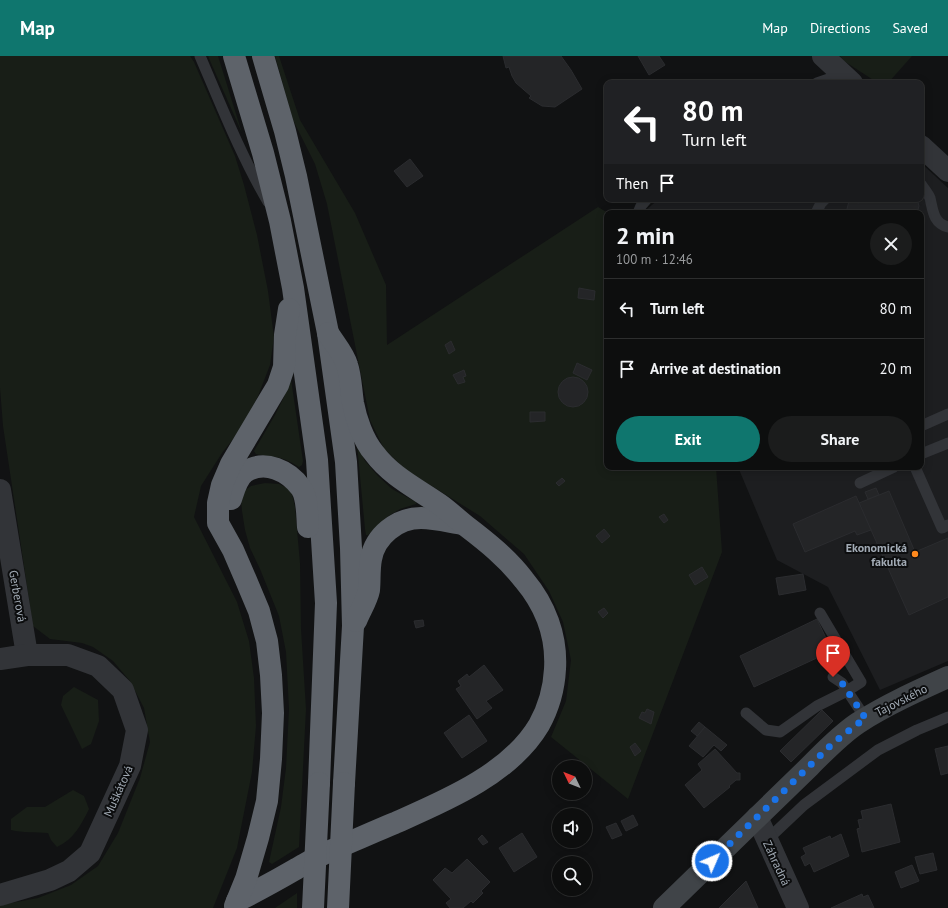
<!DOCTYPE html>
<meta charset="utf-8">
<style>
:root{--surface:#0d0e0e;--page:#1b1c1c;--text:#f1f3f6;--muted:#9a9c9e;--line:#2d2e2e;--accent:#0f766e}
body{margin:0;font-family:"PT Sans",sans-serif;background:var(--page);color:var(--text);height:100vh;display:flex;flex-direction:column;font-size:15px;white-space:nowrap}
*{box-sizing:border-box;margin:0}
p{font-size:13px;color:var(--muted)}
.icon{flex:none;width:22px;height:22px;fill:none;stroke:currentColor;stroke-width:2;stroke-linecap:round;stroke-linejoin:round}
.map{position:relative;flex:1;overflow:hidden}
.side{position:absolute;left:604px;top:154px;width:320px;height:260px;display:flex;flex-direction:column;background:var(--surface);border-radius:8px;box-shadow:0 2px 10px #0003,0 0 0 1px var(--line)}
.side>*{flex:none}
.hud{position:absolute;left:604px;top:24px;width:320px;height:122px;border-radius:8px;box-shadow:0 2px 10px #0003,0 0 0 1px var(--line);background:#202124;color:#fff;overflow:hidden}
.needle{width:26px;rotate:313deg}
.buttons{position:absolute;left:552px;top:704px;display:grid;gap:8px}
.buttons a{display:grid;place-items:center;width:40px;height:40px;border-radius:50%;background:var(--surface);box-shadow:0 2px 10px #0003,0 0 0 1px var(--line);font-size:20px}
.pin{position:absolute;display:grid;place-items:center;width:34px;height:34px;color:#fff;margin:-41px -17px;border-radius:50% 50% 50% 0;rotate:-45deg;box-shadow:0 0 4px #0007}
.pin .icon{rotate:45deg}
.me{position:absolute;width:44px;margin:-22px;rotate:45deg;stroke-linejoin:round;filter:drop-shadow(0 0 3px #0008)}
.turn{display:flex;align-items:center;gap:14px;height:84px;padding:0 12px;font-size:18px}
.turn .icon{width:52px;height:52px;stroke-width:2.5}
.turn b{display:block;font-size:28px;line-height:34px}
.then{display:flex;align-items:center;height:38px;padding:0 12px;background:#0003;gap:8px;font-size:15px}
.round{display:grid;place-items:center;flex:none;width:42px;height:42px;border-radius:21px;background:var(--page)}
.overview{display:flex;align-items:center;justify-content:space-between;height:68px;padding:0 12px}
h1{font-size:24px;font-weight:700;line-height:30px}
.button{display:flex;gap:8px;margin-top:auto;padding:8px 12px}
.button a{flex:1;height:46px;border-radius:24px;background:var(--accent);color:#fff;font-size:16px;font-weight:700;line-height:46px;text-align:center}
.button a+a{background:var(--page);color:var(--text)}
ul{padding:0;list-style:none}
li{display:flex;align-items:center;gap:12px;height:60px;padding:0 12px;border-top:1px solid var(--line)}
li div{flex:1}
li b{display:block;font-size:15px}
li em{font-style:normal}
header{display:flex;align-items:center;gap:24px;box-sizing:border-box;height:56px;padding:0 20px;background:var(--accent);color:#fff}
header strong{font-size:19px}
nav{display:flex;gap:22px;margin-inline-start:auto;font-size:14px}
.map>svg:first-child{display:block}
.built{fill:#1d1e20}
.green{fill:#181e17}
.building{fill:#242527;stroke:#2b2c2f}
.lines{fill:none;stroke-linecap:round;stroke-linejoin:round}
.lane{stroke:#323438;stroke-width:11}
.street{stroke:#323438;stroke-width:22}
.secondary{stroke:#404448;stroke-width:22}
.highway{stroke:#5e636a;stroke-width:22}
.highway-bridge{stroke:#5e636a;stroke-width:22}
.route{stroke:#1a73e8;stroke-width:7;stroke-dasharray:0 12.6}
.poi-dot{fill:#ff891d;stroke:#0c0d0e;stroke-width:1.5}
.labels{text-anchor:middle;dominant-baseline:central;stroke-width:4;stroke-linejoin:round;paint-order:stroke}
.poi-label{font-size:12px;font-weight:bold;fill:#a2abb5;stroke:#0c0d0e;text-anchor:end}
.street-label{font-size:12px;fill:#a2abb5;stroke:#0c0d0e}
</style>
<header>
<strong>Map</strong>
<nav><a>Map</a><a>Directions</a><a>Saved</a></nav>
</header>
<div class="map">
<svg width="948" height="852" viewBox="0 0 948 852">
<rect width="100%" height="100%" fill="#111213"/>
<path class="built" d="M921,107l27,25v473l-68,29 -52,-103 -51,-27 -39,-93h183v-254h-276l1,-3 13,-11h262z"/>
<g class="green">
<path d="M0,0h190l4,6 41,94 9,29 13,50 11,56 6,46 -4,28 -12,31 -17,33 -19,24 -21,33 -7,31 43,85 12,39 5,37 2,48 -4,46 -15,76 -24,60h-213v-3l38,-7 33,-13 27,-19 20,-33 22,-55 10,-36 -6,-34 -14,-27 -17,-20 -20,-14 -11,-4 -32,-4 -17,-13 -30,-200 -3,-38z"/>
<path d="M208,0h10l24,77 -31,-70z"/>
<path d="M275,0h4l21,64 55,93 31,72 1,60 211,-138 10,6 -1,254h109l6,85 -94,247 -77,-62 15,-36 5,-41 -8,-38 -14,-31 -25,-37 -44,-38 -74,-46 -22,-21 -14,-29 -43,-216 -12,-40 -22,-44z"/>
<path d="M840,0h72l-24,27h-10l-34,-22z"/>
<path d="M291,323l12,82 -1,4 -3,2c-18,-12 -24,-9 -43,-13l-2,-3 21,-36 9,-18 5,-17z"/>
<path d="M357,389l8,16 13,15 14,13 24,13v2l-16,5 -13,8 -19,18h-2l-1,-6z"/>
<path d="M265,427l14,1 8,4 5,6 3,13 5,56 1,66 5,80 -7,138 -27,17 -3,-2 12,-55 5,-39 3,-59 -3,-57 -7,-36 -19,-47 -10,-21 -5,-18 -3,-19 -1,-11 3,-9 7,-5z"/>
<path d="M74,631l24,13 1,21 -8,23 -9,5 -21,-44 2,-9z"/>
<path d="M73,734l11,6 5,13c-8,16 -15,30 -32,38l-6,-7 -3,-7c-12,-1 -25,0 -37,-3v-11l16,-12h18z"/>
<path d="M297,837v15h-22z"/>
</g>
<g class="building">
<path d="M503,0h58l10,14 11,19 -27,18 -13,-1 -13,-8 2,-2 -15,-13 -4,-7 -3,-9 -3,1z"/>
<path d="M638,0h21l6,9 -16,10z"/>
<path d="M410,103l13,17 -16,11 -13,-16z"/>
<path d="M862,143h55l2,7 -2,7h-71l3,-12 10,2z"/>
<path d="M579,232l16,3 -1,9 -16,-2z"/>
<path d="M451,285l4,9 -6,4 -4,-9z"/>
<path d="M577,307l15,7 -5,10 -14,-7z"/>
<path d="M464,314l2,6 -3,1 2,5 -7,2 -5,-9z"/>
<circle cx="573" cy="336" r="15"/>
<path d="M530,356h15v9l-15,1z"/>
<path d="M562,422l3,3 -6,5 -3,-3z"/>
<path d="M876,432l3,7 -11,4 -3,-7z"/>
<path d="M889,435l26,61 33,-14v59l-39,18 -50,-112z"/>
<path d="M856,440l15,34 -14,5 -2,-4 -50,21 -12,-28z"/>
<path d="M664,458l4,6 -4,3 -5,-6z"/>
<path d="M604,473l6,7 -8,7 -6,-7z"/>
<path d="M702,511l6,10 -13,8 -6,-10z"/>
<path d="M803,518l3,16 -27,5 -3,-17z"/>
<path d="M604,552l4,5 -5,5 -5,-6z"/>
<path d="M817,563l15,32 -78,36 -14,-31z"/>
<path d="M423,564l1,6 -8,2 -2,-7z"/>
<path d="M484,609l19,25 -17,11 6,7 -15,11 -21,-30 5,-3 -3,-5 9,-7 2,3z"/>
<path d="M647,653l7,3 -3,12 -12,-6 3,-6 3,1z"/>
<path d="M822,654l11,11 -42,41 -11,-11z"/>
<path d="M469,659l18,26 -25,17 -18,-25z"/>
<path d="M699,666l6,5 -8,9 -6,-5z"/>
<path d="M705,671l22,18 -6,6 -7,-6 -11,12 -14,-11z"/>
<path d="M635,687l6,8 -6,5 -5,-9z"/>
<path d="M948,690v27l-7,2 -6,-26z"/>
<path d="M715,693l22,24h3v7h-4l-7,6 1,1 -26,21 -19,-23 17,-15 -4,-6z"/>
<path d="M891,748l9,38 -38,10 -5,-23 3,-1 -2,-8 5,-1 -2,-8z"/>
<path d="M633,759l5,10 -12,6 -5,-10z"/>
<path d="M616,767l6,12 -10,4 -6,-12z"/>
<path d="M522,777l15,24 -23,15 -15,-24z"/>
<path d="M841,778l8,22 -35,16 -4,-9 -5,3 -4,-9 5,-3 -3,-6 27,-12 1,3z"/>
<path d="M482,779l6,7 -5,3 -5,-6z"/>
<path d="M933,797l4,17 -17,4 -5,-17z"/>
<path d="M467,803l23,23 -9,9 2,2 -10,10 -2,-2 -8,7h-13l-4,-5 5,-4 -18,-19 12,-12 7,5z"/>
<path d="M912,809l7,16 -18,7 -6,-16z"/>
<path d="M746,825l12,27h-39z"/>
<path d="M862,838l1,3 5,-2 6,13h-43z"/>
</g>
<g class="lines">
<g class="lane">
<path d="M200,0c21,49 41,100 68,146"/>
<path d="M817,27l26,-9"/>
<path d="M921,128c3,5 7,9 9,14 3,12 3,25 18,29"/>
<path d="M638,157l3,-7 6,-7"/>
<path d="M816,157l5,-10 4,-4"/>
<path d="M921,370l27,-12"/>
<path d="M921,398l27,-11"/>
<path d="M915,411l27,61 6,-3"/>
<path d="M860,427l34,-16"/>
<path d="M833,621l9,6 24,36"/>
<path d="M746,657l20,17 14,2 37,-26 30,-15 14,-9 -41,-69"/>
<path d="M767,784l37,-35 74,-55 39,-20 31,-13"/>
</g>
<g class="street">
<path d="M823,0l29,27"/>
<path d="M921,90l27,25"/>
<path d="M0,434l27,165"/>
<path d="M0,603l27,-4h41l30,11 25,24 14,40 -7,36 -40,87 -21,18 -19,9 -50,15"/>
<path d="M757,761l41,91"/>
</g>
<path class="secondary" d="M664,852l146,-142c15,-15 30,-31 48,-43 28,-18 59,-32 90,-46"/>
<g class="highway">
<path d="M234,0l29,97 17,68 13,67 24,172 9,143 -7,180"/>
<path d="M263,0l22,75 11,45 32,157 18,129 5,86 2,78 -9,157"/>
<path d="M231,443c3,-9 6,-21 14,-27 20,-13 44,-1 56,16 7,10 6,28 7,39"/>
<path d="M356,565c4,-10 11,-21 13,-31 1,-10 0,-21 2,-31 4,-23 26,-41 50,-41 14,0 29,4 42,6"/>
<path d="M237,845c20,-10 40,-21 59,-32 11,-6 22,-13 34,-18 21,-9 43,-19 65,-28 50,-22 115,-49 144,-98 10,-18 15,-36 16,-56 2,-33 -10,-64 -31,-89 -17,-22 -37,-38 -58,-54 -9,-7 -17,-15 -27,-22 -23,-16 -48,-28 -65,-51 -11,-13 -18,-34 -21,-50 -2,-13 -2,-26 -6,-38 -3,-11 -13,-22 -19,-32"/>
<path d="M235,850l11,-27 12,-41 9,-37 4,-42 2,-46 -2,-38 -4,-34 -8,-30 -13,-31 -13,-30 -15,-27v-20l4,-18 9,-21 47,-79 6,-18 1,-32 4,-26"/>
</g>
<g class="highway-bridge">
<path d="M313,852l6,-125"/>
<path d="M338,852l6,-125"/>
</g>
</g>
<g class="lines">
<path class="route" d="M712,805l120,-117 25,-20 9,-5 -24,-36 -9,-6"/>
</g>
<circle class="poi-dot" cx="915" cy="498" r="4"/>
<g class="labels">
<g class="poi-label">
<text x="907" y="491">Ekonomická<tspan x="907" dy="14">fakulta</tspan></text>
</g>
<g class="street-label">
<text transform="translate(18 540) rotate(80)">Gerberová</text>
<text transform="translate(901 644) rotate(-27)">Tajovského</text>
<text transform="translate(118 735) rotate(-66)">Muškátová</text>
<text transform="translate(777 807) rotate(65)">Záhradná</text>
</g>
</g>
</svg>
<div class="buttons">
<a><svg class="needle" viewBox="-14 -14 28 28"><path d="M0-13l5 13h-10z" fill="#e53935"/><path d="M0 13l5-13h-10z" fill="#9a9c9e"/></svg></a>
<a><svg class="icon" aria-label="sound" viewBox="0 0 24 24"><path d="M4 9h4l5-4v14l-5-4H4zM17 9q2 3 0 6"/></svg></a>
<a><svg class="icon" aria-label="search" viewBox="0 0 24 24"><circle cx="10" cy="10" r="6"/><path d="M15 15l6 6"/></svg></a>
</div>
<div class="pin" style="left:833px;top:621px;background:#d93025"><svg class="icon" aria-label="arrive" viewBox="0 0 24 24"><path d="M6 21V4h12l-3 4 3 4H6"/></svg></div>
<svg class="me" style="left:712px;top:805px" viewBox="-20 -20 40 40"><circle r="17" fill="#1a73e8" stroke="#fff" stroke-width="3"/><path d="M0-11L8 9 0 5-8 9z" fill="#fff"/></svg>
<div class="hud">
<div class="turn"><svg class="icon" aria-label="left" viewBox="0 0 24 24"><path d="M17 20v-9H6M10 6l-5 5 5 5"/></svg><div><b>80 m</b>Turn left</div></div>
<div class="then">Then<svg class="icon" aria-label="arrive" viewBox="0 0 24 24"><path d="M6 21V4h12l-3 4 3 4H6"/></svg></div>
</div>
<section class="side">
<div class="overview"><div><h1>2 min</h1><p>100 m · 12:46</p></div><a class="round"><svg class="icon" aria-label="close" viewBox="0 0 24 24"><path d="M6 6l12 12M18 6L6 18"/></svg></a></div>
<ul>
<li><svg class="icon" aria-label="left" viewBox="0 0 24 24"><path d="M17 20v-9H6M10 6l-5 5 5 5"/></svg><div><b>Turn left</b></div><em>80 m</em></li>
<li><svg class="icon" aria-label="arrive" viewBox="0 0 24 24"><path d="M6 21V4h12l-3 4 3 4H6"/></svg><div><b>Arrive at destination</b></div><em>20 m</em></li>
</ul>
<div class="button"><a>Exit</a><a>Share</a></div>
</section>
</div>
